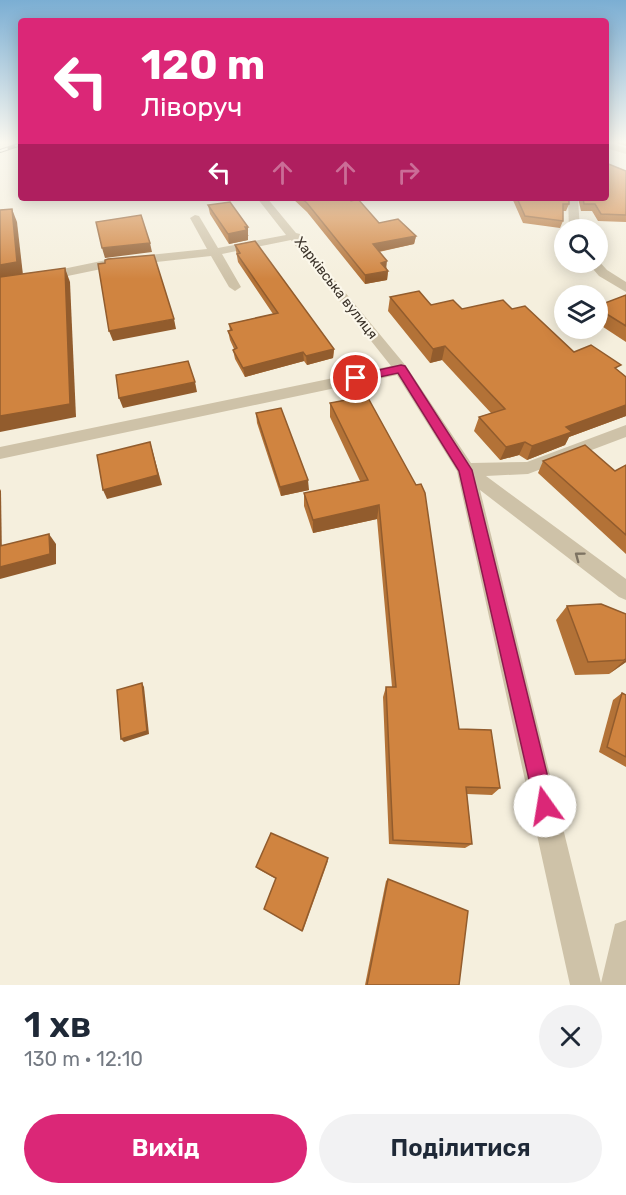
<!DOCTYPE html>
<html lang="uk">
<meta charset="utf-8">
<style>
:root{--surface:#fff;--page:#f2f2f3;--text:#1f2937;--muted:#747a83;--accent:#db2777}
body{margin:0;font-family:Rubik,sans-serif;background:var(--page);color:var(--text);height:100vh;display:flex;flex-direction:column;font-size:22px;white-space:nowrap}
*{box-sizing:border-box;margin:0}
p{font-size:20px;color:var(--muted)}
.icon{flex:none;width:33px;height:33px;fill:none;stroke:currentColor;stroke-width:2;stroke-linecap:round;stroke-linejoin:round}
.map{position:relative;height:985px;overflow:hidden}
.panel{display:flex;flex-direction:column;background:var(--surface);flex:1}
.panel>*{flex:none}
.top-card{position:absolute;left:18px;top:18px;width:591px;height:183px;border-radius:6px;box-shadow:0 3px 15px #0003;background:#db2777;color:#fff;overflow:hidden}
.controls{position:absolute;left:554px;top:219px;display:grid;gap:12px}
.controls a{display:grid;place-items:center;width:54px;height:54px;border-radius:50%;background:var(--surface);box-shadow:0 3px 15px #0003;font-size:30px}
.pin{position:absolute;display:grid;place-items:center;width:51px;height:51px;color:#fff;margin:-26px;border:3px solid #fff;border-radius:50%;box-shadow:0 2px 6px #0007}
.me{position:absolute;width:66px;margin:-33px;rotate:347deg;stroke-linejoin:round;filter:drop-shadow(0 0 4px #0008)}
.turn{display:flex;align-items:center;gap:21px;height:126px;padding:0 24px;font-size:27px}
.turn .icon{width:78px;height:78px;stroke-width:2.5}
.turn b{display:block;font-size:42px;line-height:51px}
.lanes{display:flex;align-items:center;height:57px;padding:0 24px;background:#0003;justify-content:center;gap:30px;direction:ltr}
.lanes .off{opacity:.35}
.round{display:grid;place-items:center;flex:none;width:63px;height:63px;border-radius:32px;background:var(--page)}
.summary{display:flex;align-items:center;justify-content:space-between;height:102px;padding:0 24px}
h1{font-size:36px;font-weight:600;line-height:45px}
.primary-button{display:flex;gap:12px;margin-top:auto;padding:12px 24px}
.primary-button a{flex:1;height:69px;border-radius:36px;background:var(--accent);color:#fff;font-size:24px;font-weight:600;line-height:69px;text-align:center}
.primary-button a+a{background:var(--page);color:var(--text)}
.map>svg:first-child{display:block}
.lines{fill:none;stroke-linecap:round;stroke-linejoin:round}
.minor{fill:#cec2a8;fill-rule:evenodd}
.rail-casing{stroke:#3a3229;stroke-width:4}
.rail{stroke:#fbf7ea;stroke-width:2;stroke-dasharray:8;stroke-linecap:butt}
.wall{fill:#b37237}
.shaded-wall{fill:#925c2d}
.building{fill:#d08440;stroke:#925c2d;stroke-width:1.5}
.oneway{stroke:#7d7362}
.route{fill:#db2777;stroke:#8e194d;stroke-width:1.5}
.labels{text-anchor:middle;dominant-baseline:central;stroke-width:4.5;stroke-linejoin:round;paint-order:stroke}
.far-street-label{font-size:14px;fill:#3a3229;stroke:#fbf7ea}
</style>
<div class="map">
<svg width="626" height="985" viewBox="0 0 626 985">
<rect width="100%" height="100%" fill="#f5efdd"/>
<g class="lines">
<g class="minor">
<path d="M606,142l20,6v6l-20,-6z"/>
<path d="M257,198h10l29,35 4,1v4l106,128 65,97 56,-1 99,-37v12l-98,37 -42,2 140,103v21l-7,-3 -139,-107 121,493 14,-59 11,-4v65h-56l-113,-514 -60,-96 -397,84v-12l391,-81 -100,-126 -69,14 19,33 -6,4 -6,-4 -18,-31 -100,11 -111,23v-8l111,-23 96,-10 -17,-31 5,-3 4,1 19,32 68,-13z"/>
<path d="M568,198h10l2,32h-11z"/>
<path d="M597,259l10,11 19,12v10l-27,-16 -12,-14h10z"/>
</g>
<g class="rail-casing">
<path id="rail" d="M0,151l21,-7"/>
</g>
<use href="#rail" class="rail"/>
</g>
<g class="wall">
<path d="M610,141h16v5z"/>
<path d="M626,171v51l-28,-1 -6,-10h-11l-3,-13h28z"/>
<path d="M292,198h56l31,25 37,13 -2,8 -35,8 9,19 -1,9 -22,4 -58,-72z"/>
<path d="M512,198h57v6l-3,7h-3v10l-3,7 -37,-5z"/>
<path d="M208,205l41,31h-1v4l-19,4 -19,-30z"/>
<path d="M235,245l99,104 -1,9 -26,7 -3,-4 -59,16 -10,-18 -2,-9 1,-1 -4,-9 -2,-9h2l-1,-7 44,-10 -35,-52z"/>
<path d="M626,295v47l-29,-19v-17z"/>
<path d="M390,297l72,12h50l62,43 44,18 8,7v39l-57,21 -4,8 -38,15 -8,-5 -19,5 -26,-29 5,-14 12,-4 -49,-53 -12,3 -42,-52z"/>
<path d="M367,396l92,333 41,59 -8,7 -25,-1 5,50 -7,4 -76,-4 -6,-147 3,-10h6l-15,-168 -64,14 -9,-27v-13l56,-12 -30,-64v-14z"/>
<path d="M256,413l53,77 -28,6 -24,-73z"/>
<path d="M543,461l72,10 11,-6v89l-88,-81z"/>
<path d="M567,606l59,56 -17,12 -34,1 -19,-55z"/>
<path d="M622,693l4,2v72l-27,-15 14,-52z"/>
<path d="M328,861l-25,70 -39,-22 12,-30 -18,-10 -2,-2z"/>
<path d="M388,879l71,106h-94l21,-104z"/>
</g>
<g class="shaded-wall">
<path d="M12,209l5,13 6,53 -23,5v-15z"/>
<path d="M245,227h3v13l-19,4 -1,-10z"/>
<path d="M416,236l-2,8 -42,9 1,-9z"/>
<path d="M150,243l2,9 -47,6 -3,-10z"/>
<path d="M387,261l-1,9 -5,-7z"/>
<path d="M65,268l5,14 6,135 -76,15v-16z"/>
<path d="M388,271l-1,9 -22,4v-9z"/>
<path d="M174,319l2,10 -63,12 -4,-10z"/>
<path d="M445,346l-3,14 -12,3 3,-14z"/>
<path d="M334,349l-1,9 -26,7 -1,-9z"/>
<path d="M303,352l1,9 -59,16 -2,-9z"/>
<path d="M195,382l2,10 -74,16 -4,-10z"/>
<path d="M626,405v11l-57,21 -4,8 -38,15 5,-14 34,-19z"/>
<path d="M150,442l12,43 -55,14 -4,-9z"/>
<path d="M525,442l-6,13 -19,5 6,-13z"/>
<path d="M308,480l1,10 -28,6 -1,-9z"/>
<path d="M0,489l1,2 1,67 -2,-3z"/>
<path d="M379,505l-2,14 -64,14v-13z"/>
<path d="M49,534l7,10v20l-56,15v-12z"/>
<path d="M626,659v3l-17,12z"/>
<path d="M142,683l2,4 5,47 -25,8 -3,-3z"/>
</g>
<g class="building">
<path d="M606,163l20,8v44l-25,-1 -6,-10h-11l-1,-6h23z"/>
<path d="M301,198h47l3,3 7,-2 21,24 19,-4 18,17 -43,8 14,17 -6,2 7,8 -23,4 -58,-72z"/>
<path d="M517,198h52v6h-6v17l-38,-5z"/>
<path d="M230,202l18,25h-3l2,3 -19,4 -20,-29z"/>
<path d="M12,209l5,53 -17,3v-55z"/>
<path d="M141,215l9,28 -48,5 -6,-26z"/>
<path d="M255,241l79,108 -28,7 -3,-4 -60,16 -10,-18 4,-2 -9,-17 4,-1 -3,-6 49,-11 -41,-59 3,-1 -5,-8z"/>
<path d="M154,255l20,64 -65,12 -11,-67 7,-1v-3l3,-1z"/>
<path d="M65,268l5,136 -70,12v-139z"/>
<path d="M419,291l12,14 22,-5 9,9 41,-9 9,9 13,-3 49,46 17,-7 30,20 -6,3 11,9v28l-60,22 6,5 -40,14 -7,-4 -19,5 -27,-30 26,-8 -60,-63 -12,3 -43,-52z"/>
<path d="M626,295v31l-29,-18v-2z"/>
<path d="M188,361l7,21 -76,16 -3,-23z"/>
<path d="M367,396l49,89 5,-1 4,9 34,236 32,1 9,58 -34,-1 6,57 -79,-4 -7,-153h10l-17,-182 -66,15 -9,-27 64,-13 -38,-77z"/>
<path d="M281,408l27,72 -28,7 -24,-74z"/>
<path d="M150,442l8,33 -55,15 -6,-35z"/>
<path d="M585,445l30,26 11,-6v70l-83,-74z"/>
<path d="M49,534l1,20 -50,13v-21z"/>
<path d="M601,604l25,10v45l-2,1 -36,2 -21,-56z"/>
<path d="M142,683l5,48 -26,8 -4,-49z"/>
<path d="M622,693l4,2v62l-19,-10z"/>
<path d="M271,833l57,25 -26,73 -38,-22 12,-31 -20,-11z"/>
<path d="M388,879l80,32 -9,74h-92z"/>
</g>
<defs><path id="oneway-chevron" d="M-2-3.5L2.5 0L-2 3.5" fill="none" stroke-width="1.6" stroke-linecap="round" stroke-linejoin="round" transform="scale(1.5)"/></defs>
<use class="oneway" href="#oneway-chevron" transform="translate(579 556) rotate(-143)"/>
<linearGradient id="sky" x2="0" y2="1"><stop stop-color="#7baed3"/><stop offset="0.51" stop-color="#faf8f0"/><stop offset="1" stop-color="#faf8f0" stop-opacity="0"/></linearGradient>
<rect width="626" height="279" fill="url(#sky)"/>
<path class="route" d="M401,365l4,1 67,104 83,336 -3,7 -7,2 -7,-2 -3,-7 -76,-335 -61,-98 -42,9 -5,-4 5,-3z"/>
<g class="labels">
<g class="far-street-label">
<text transform="translate(336 288) rotate(52)">Харківська вулиця</text>
</g>
</g>
</svg>
<div class="controls">
<a><svg class="icon" aria-label="search" viewBox="0 0 24 24"><circle cx="10" cy="10" r="6"/><path d="M15 15l6 6"/></svg></a>
<a><svg class="icon" aria-label="layers" viewBox="0 0 24 24"><path d="M12 4l9 5-9 5-9-5zM3 14l9 5 9-5"/></svg></a>
</div>
<div class="pin" style="left:356px;top:378px;background:#d93025"><svg class="icon" aria-label="arrive" viewBox="0 0 24 24"><path d="M6 21V4h12l-3 4 3 4H6"/></svg></div>
<svg class="me" style="left:545px;top:806px" viewBox="-20 -20 40 40"><circle r="19" fill="#fff"/><path d="M0-13L10 11 0 6-10 11z" fill="#db2777"/></svg>
<div class="top-card">
<div class="turn"><svg class="icon" aria-label="left" viewBox="0 0 24 24"><path d="M17 20v-9H6M10 6l-5 5 5 5"/></svg><div><b>120 m</b>Ліворуч</div></div>
<div class="lanes"><svg class="icon" aria-label="left" viewBox="0 0 24 24"><path d="M17 20v-9H6M10 6l-5 5 5 5"/></svg><svg class="icon off" aria-label="ahead" viewBox="0 0 24 24"><path d="M12 20V5M6 11l6-6 6 6"/></svg><svg class="icon off" aria-label="ahead" viewBox="0 0 24 24"><path d="M12 20V5M6 11l6-6 6 6"/></svg><svg class="icon off" aria-label="right" viewBox="0 0 24 24"><path d="M7 20v-9h11M14 6l5 5-5 5"/></svg></div>
</div>
</div>
<section class="panel">
<div class="summary"><div><h1>1 хв</h1><p>130 m · 12:10</p></div><a class="round"><svg class="icon" aria-label="close" viewBox="0 0 24 24"><path d="M6 6l12 12M18 6L6 18"/></svg></a></div>
<div class="primary-button"><a>Вихід</a><a>Поділитися</a></div>
</section>
